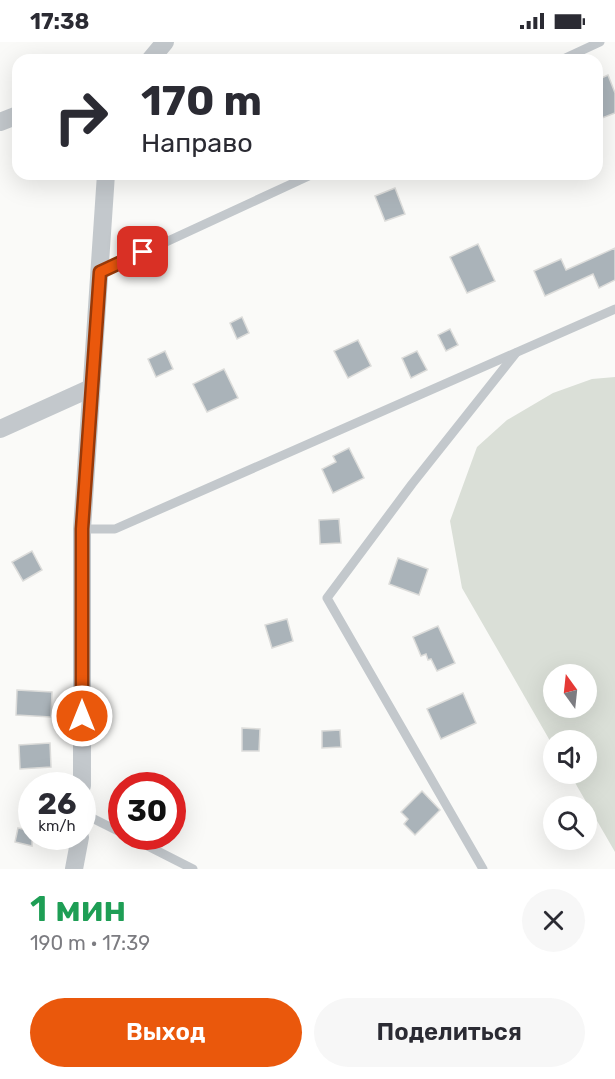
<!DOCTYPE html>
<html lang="ru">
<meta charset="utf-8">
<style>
:root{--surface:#fff;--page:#f7f7f7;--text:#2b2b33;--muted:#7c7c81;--accent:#ea580c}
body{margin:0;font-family:Rubik,sans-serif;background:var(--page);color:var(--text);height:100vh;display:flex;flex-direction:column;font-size:22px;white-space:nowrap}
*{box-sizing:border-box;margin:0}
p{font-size:20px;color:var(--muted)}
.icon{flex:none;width:33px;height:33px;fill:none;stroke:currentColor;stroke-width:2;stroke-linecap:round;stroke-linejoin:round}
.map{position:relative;height:827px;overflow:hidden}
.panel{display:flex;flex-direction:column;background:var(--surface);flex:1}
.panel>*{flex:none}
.guide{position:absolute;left:12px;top:12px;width:591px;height:126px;border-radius:18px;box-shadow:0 6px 24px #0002;background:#fff;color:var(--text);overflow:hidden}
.needle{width:39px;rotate:345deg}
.controls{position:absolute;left:543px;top:622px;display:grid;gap:12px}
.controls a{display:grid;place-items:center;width:54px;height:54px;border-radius:50%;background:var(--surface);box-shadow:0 6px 24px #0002;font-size:30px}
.speed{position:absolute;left:18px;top:730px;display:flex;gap:12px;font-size:30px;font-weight:700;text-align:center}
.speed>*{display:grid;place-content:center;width:78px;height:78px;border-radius:50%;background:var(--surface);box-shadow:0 6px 24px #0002;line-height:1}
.speed small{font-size:15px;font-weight:400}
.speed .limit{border:9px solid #d22;background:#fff;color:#111}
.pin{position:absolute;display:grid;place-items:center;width:51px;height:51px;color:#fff;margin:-26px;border-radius:12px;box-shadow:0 3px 9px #0006}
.me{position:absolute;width:66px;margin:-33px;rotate:0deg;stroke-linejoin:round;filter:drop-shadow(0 0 4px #0008)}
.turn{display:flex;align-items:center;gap:21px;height:126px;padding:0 30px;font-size:27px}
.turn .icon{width:78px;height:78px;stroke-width:2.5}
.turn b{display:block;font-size:42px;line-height:51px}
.round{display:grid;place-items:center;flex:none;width:63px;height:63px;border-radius:32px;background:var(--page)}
.overview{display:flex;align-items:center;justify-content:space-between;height:102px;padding:0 30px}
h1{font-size:36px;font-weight:600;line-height:45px;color:#1e9e55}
.action{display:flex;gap:12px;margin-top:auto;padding:12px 30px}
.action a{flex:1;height:69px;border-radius:36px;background:var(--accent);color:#fff;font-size:24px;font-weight:600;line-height:69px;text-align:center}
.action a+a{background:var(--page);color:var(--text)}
.status{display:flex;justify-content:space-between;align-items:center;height:42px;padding:0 30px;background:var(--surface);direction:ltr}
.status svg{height:16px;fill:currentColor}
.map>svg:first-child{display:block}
.green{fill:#dadfd7;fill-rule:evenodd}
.building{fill:#aab3b9;stroke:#dcdcda;stroke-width:1.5}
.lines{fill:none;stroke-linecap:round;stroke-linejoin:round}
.service{stroke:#c3c8cc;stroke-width:9}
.minor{stroke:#c3c8cc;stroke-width:18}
.route-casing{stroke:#983908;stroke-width:15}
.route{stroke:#ea580c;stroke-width:10}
</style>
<div class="status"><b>17:38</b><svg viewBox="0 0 49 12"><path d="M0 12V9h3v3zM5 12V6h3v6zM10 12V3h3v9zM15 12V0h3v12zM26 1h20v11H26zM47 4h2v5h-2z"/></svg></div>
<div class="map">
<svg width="615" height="827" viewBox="0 0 615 827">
<rect width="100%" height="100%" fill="#fafaf8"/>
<path class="green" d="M615,335v475l-45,-78h16v-33h-32l-1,5 -91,-158 -12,-67 27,-74 30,-27 46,-27 39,-14zM554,633h32v33h-32z"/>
<g class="building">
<path d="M608,33l7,18v20l-18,7v-40z"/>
<path d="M395,146l10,26 -20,7 -10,-25z"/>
<path d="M478,202l17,37 -28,12 -17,-36z"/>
<path d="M615,206v32l-16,8 -6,-14 -48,22 -11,-25 27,-12 5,11z"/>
<path d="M242,275l7,16 -12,6 -7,-16z"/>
<path d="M450,287l8,16 -12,6 -8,-16z"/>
<path d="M358,298l13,26 -23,12 -14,-27z"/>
<path d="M165,309l8,18 -17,8 -8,-18z"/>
<path d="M417,309l10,19 -16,8 -9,-20z"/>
<path d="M224,327l14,29 -31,14 -14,-28z"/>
<path d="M349,406l15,30 -31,15 -11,-24 14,-7 -3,-6z"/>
<path d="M339,477l2,24 -21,1 -1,-24z"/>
<path d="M32,509l10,19 -19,11 -11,-19z"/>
<path d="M398,516l30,11 -9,26 -30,-11z"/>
<path d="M287,577l6,22 -21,7 -7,-23z"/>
<path d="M438,584l17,37 -18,8 -6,-12 -3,1 -2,-6 -5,2 -8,-19z"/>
<path d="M17,648l35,2 -1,25 -35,-2z"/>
<path d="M463,651l13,30 -35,16 -14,-30z"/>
<path d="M242,686l18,1 -1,22h-17z"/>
<path d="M340,688l1,17 -19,1v-17z"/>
<path d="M50,701l1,24 -31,2 -1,-24z"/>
<path d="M422,749l18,19 -25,25 -11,-11 4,-5 -7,-7z"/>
<path d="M18,786l14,3v15l-17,-4z"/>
</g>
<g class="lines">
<g class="service">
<path d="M561,18l39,-18"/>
<path d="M101,230l212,-98"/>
<path d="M82,487h33l500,-220"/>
<path d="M82,771l40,20"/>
<path d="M130,795l63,32"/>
<path d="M483,827l-156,-271 85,-114 104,-131"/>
</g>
<g class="minor">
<path d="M150,18l15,-18"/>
<path d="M0,80l18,-7"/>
<path d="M0,387l91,-41"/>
<path d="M82,744v-257l24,-355"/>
<path d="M74,827l6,-32"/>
</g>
</g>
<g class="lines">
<g class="route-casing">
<path id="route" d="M82,674v-187l18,-257 43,-20"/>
</g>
<use href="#route" class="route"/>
</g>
</svg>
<div class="controls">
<a><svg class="needle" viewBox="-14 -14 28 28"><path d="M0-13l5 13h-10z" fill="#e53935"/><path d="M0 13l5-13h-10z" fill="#7c7c81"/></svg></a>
<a><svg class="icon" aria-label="sound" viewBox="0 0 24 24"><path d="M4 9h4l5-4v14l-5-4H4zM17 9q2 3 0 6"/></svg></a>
<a><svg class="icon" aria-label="search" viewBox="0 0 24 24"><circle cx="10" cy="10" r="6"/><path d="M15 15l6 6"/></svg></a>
</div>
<div class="speed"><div>26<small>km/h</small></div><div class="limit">30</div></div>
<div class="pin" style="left:143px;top:210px;background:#d93025"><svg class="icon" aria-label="arrive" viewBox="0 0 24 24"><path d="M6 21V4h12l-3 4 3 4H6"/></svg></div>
<svg class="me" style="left:82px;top:674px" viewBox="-20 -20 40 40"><circle r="17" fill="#ea580c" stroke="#fff" stroke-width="3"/><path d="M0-11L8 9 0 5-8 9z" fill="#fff"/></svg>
<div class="guide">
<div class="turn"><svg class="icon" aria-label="right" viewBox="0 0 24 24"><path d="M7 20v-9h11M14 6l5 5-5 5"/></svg><div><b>170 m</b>Направо</div></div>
</div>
</div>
<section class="panel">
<div class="overview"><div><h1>1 мин</h1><p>190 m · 17:39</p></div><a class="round"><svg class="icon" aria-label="close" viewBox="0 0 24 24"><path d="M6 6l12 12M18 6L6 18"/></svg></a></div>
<div class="action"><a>Выход</a><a>Поделиться</a></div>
</section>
